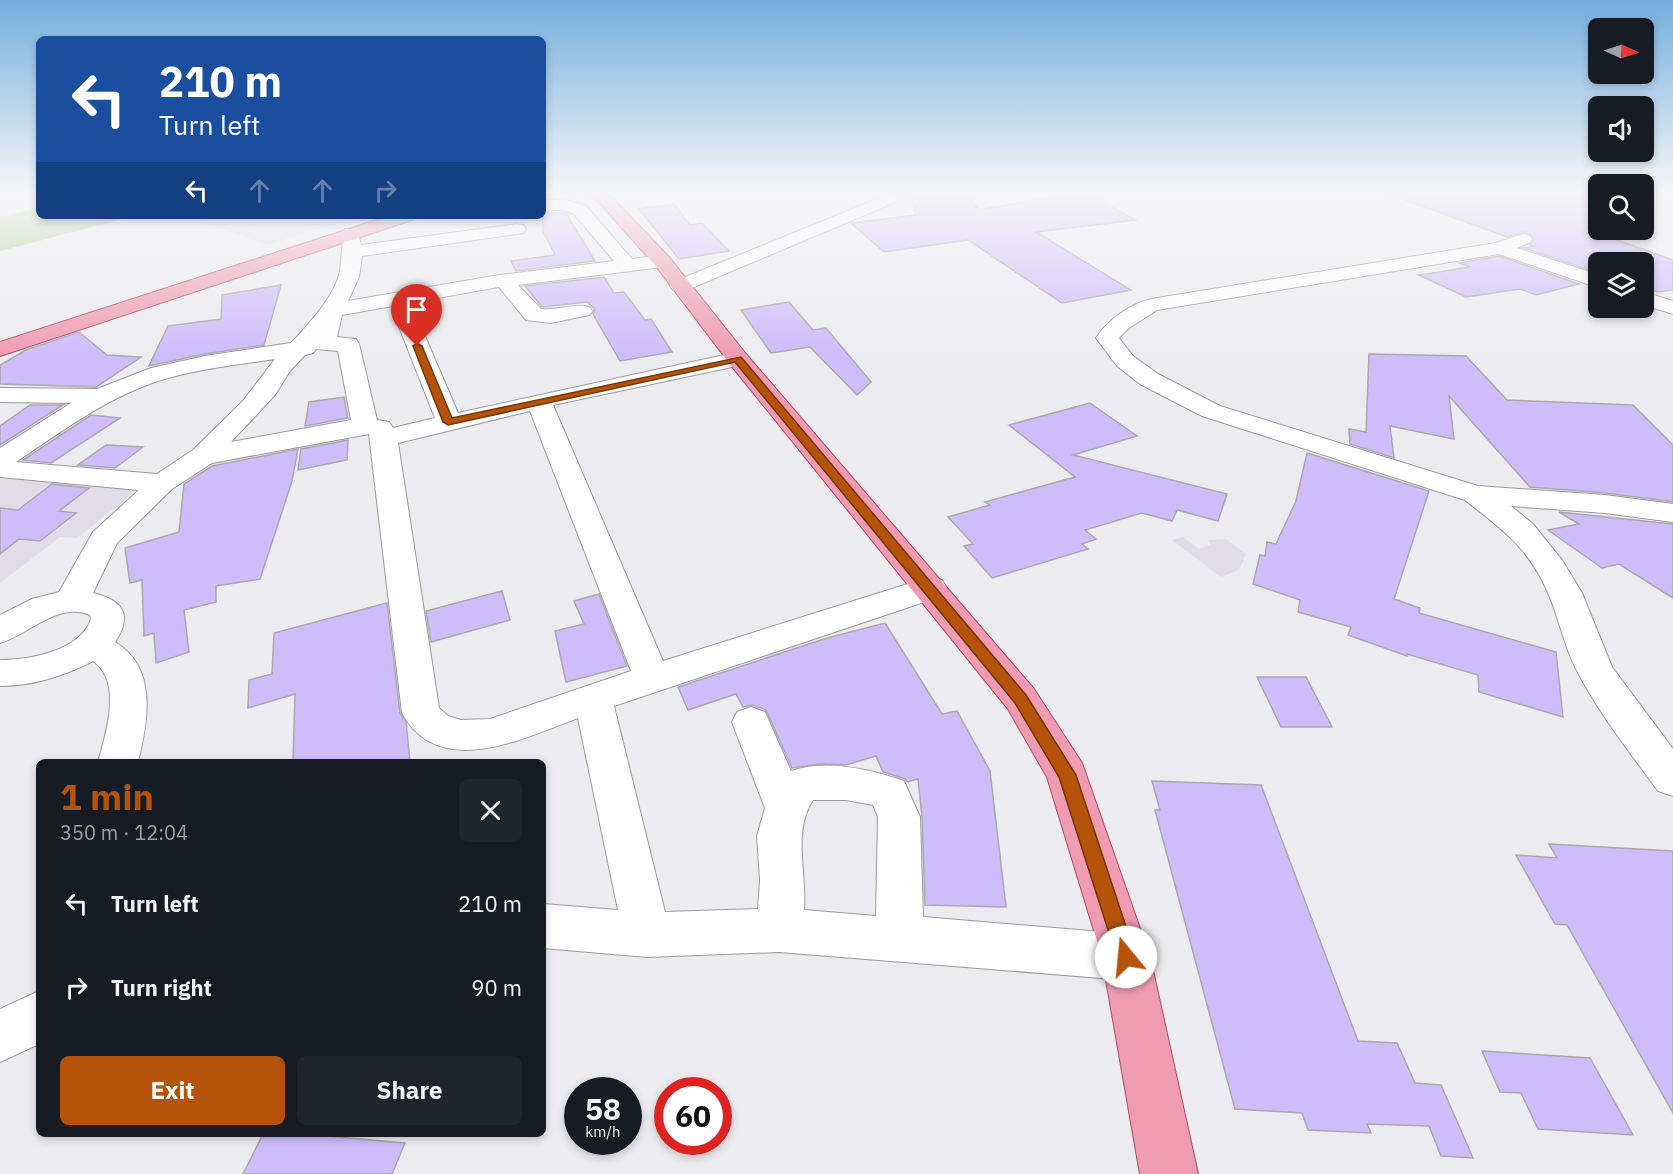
<!DOCTYPE html>
<meta charset="utf-8">
<style>
:root{--surface:#171b24;--page:#20242c;--text:#f1f3f6;--muted:#9ea1a6;--accent:#b45309}
body{margin:0;font-family:"IBM Plex Sans",sans-serif;background:var(--page);color:var(--text);height:100vh;display:flex;flex-direction:column;font-size:22px;white-space:nowrap}
*{box-sizing:border-box;margin:0}
p{font-size:20px;color:var(--muted)}
.icon{flex:none;width:33px;height:33px;fill:none;stroke:currentColor;stroke-width:2;stroke-linecap:round;stroke-linejoin:round}
.map{position:relative;flex:1;overflow:hidden}
.panel{position:absolute;left:36px;top:759px;width:510px;height:378px;display:flex;flex-direction:column;background:var(--surface);border-radius:9px;box-shadow:0 3px 9px #0003}
.panel>*{flex:none}
.hud{position:absolute;left:36px;top:36px;width:510px;height:183px;border-radius:9px;box-shadow:0 3px 9px #0003;background:#1a4fa0;color:#fff;overflow:hidden}
.needle{width:39px;rotate:93deg}
.fabs{position:absolute;left:1588px;top:18px;display:grid;gap:12px}
.fabs a{display:grid;place-items:center;width:66px;height:66px;border-radius:9px;background:var(--surface);box-shadow:0 3px 9px #0003;font-size:30px}
.speed{position:absolute;left:564px;top:1077px;display:flex;gap:12px;font-size:30px;font-weight:700;text-align:center}
.speed>*{display:grid;place-content:center;width:78px;height:78px;border-radius:50%;background:var(--surface);box-shadow:0 3px 9px #0003;line-height:1}
.speed small{font-size:15px;font-weight:400}
.speed .limit{border:9px solid #d22;background:#fff;color:#111}
.pin{position:absolute;display:grid;place-items:center;width:51px;height:51px;color:#fff;margin:-62px -26px;border-radius:50% 50% 50% 0;rotate:-45deg;box-shadow:0 0 6px #0007}
.pin .icon{rotate:45deg}
.me{position:absolute;width:66px;margin:-33px;rotate:343deg;stroke-linejoin:round;filter:drop-shadow(0 0 4px #0008)}
.turn{display:flex;align-items:center;gap:21px;height:126px;padding:0 24px;font-size:27px}
.turn .icon{width:78px;height:78px;stroke-width:2.5}
.turn b{display:block;font-size:42px;line-height:51px}
.lanes{display:flex;align-items:center;height:57px;padding:0 24px;background:#0003;justify-content:center;gap:30px;direction:ltr}
.lanes .off{opacity:.35}
.round{display:grid;place-items:center;flex:none;width:63px;height:63px;border-radius:9px;background:var(--page)}
.overview{display:flex;align-items:center;justify-content:space-between;height:102px;padding:0 24px}
h1{font-size:36px;font-weight:700;line-height:45px;color:var(--accent)}
.action{display:flex;gap:12px;margin-top:auto;padding:12px 24px}
.action a{flex:1;height:69px;border-radius:9px;background:var(--accent);color:#fff;font-size:24px;font-weight:700;line-height:69px;text-align:center}
.action a+a{background:var(--page);color:var(--text)}
ul{padding:0;list-style:none}
li{display:flex;align-items:center;gap:18px;height:84px;padding:0 24px}
li div{flex:1}
li b{display:block;font-size:22px}
li em{font-style:normal}
.map>svg:first-child{display:block}
.built{fill:#e0dde9}
.green{fill:#afcd99}
.building{fill:#cfbcfb;stroke:#aaa9ad;stroke-width:1.5}
.lines{fill:none;stroke-linecap:round;stroke-linejoin:round}
.minor-casing{stroke:#9a999d;stroke-width:2}
.major-casing{stroke:#a64c66;stroke-width:2}
.minor{fill:#fff;fill-rule:evenodd}
.major{fill:#ef9cb3;fill-rule:evenodd}
.route{fill:#b45309;stroke:#753606;stroke-width:1.5}
</style>
<div class="map">
<svg width="1673" height="1174" viewBox="0 0 1673 1174">
<rect width="100%" height="100%" fill="#ecebef"/>
<g class="built">
<path d="M191,216h171l-96,29z"/>
<path d="M0,476l141,11 -64,51 -17,-1 -60,46z"/>
<path d="M1183,537l16,12 11,-4 -2,-5 18,-1 20,15 -7,16 -18,7 -49,-37z"/>
</g>
<path class="green" d="M39,208v8h83l5,2 -127,33v-34z"/>
<g class="building">
<path d="M1387,190h212v40l50,-1 -43,7 67,24v30l-16,2 -13,-5v-25h-45v11l-75,-25 10,-2 -4,-1 4,-6 -5,-6 -7,-1 -15,5 -121,-44z"/>
<path d="M1083,192l53,28 -100,12 95,58 -69,13 -94,-63 -84,12 -33,-29 65,-8 -4,-18h55l12,13z"/>
<path d="M674,204l16,21 12,-2 27,28 -50,8 -40,-50z"/>
<path d="M543,212l23,1 29,48 -79,10 -5,-10 44,-6 -12,-24z"/>
<path d="M1499,256l80,28 -43,11 -16,-6 -54,8 -47,-22 51,-8 -11,-4z"/>
<path d="M604,277l10,16 10,-1 21,28 6,-1 21,33 -52,9 -27,-47 2,-5 -8,-7 -45,5 -17,-21z"/>
<path d="M281,285l-17,60 -59,9 -56,12 19,-40 53,-7 1,-24z"/>
<path d="M789,302l24,28 13,-2 45,54 -14,13 -47,-48 -39,6 -30,-43z"/>
<path d="M79,332l28,23 34,2 -45,30 -96,-3v-19l26,-15z"/>
<path d="M1369,354l97,2 41,44 126,5 40,40v57l-68,-9 -75,-6 -81,-91 5,43 -64,-13 4,32 -44,-14 -1,-15 17,3z"/>
<path d="M344,397l4,21 -43,8 4,-24z"/>
<path d="M1090,403l47,33 -64,19 154,39 -9,27 -41,-11 -5,11 -30,-8 -57,17 11,9 -14,5 6,5 -96,29 -28,-32 9,-2 -25,-27 42,-12 -5,-3 90,-25 -66,-52z"/>
<path d="M30,405h33l-63,40v-19z"/>
<path d="M91,415l29,3 -69,45 -28,-3z"/>
<path d="M348,440l-1,20 -49,10 3,-21z"/>
<path d="M106,445l37,2 -28,21 -37,-3z"/>
<path d="M298,449l-6,32 -32,98 -44,7v16l-32,8 5,42 -33,11 -2,-30 -10,3 -2,-56 -12,3 -5,-35 54,-16 5,-48 28,-18z"/>
<path d="M1307,453l122,38 -35,108 26,9 -1,5 137,39 7,65 -84,-25 -1,-17 -71,-21v2l-59,-21 3,-8 -53,-15 2,-12 -47,-16 7,-29 5,1 2,-14 9,2 20,-43z"/>
<path d="M52,484l37,4 -30,23 17,2 -36,28 -21,-2 -19,15v-46l18,2z"/>
<path d="M1559,512l114,12v74l-54,-34 -17,4 -54,-38 31,-6z"/>
<path d="M502,591l8,29 -79,22 -5,-31z"/>
<path d="M599,594l28,72 -61,16 -11,-51 29,-7 -10,-23z"/>
<path d="M387,603l13,110 6,8 4,41h-117l2,-68 -47,14 1,-28 23,-6 2,-41z"/>
<path d="M885,623l57,91 15,-3 33,60 16,136 -81,-2 -3,-88 -4,-38 -11,3 -2,-3 -22,-7 -7,-16 -30,9 -27,-1 -27,4 -26,-58 -14,-5 -9,2 -7,-13 -48,16 -10,-23 149,-49z"/>
<path d="M1257,677h49l26,50h-51z"/>
<path d="M1152,781l109,4 97,256 39,2 18,40 26,2 32,73 -32,-2 -12,-30 -62,-2 4,9 -63,-3 -6,-17 -67,-4 -80,-299h5z"/>
<path d="M1549,844l124,7v262l-106,-188 -12,-1 -39,-69 41,3z"/>
<path d="M1482,1051l108,7 43,77 -95,-6 -17,-36 -21,-1z"/>
<path d="M263,1134h41l101,9 -13,31h-149z"/>
</g>
<g class="lines">
<g class="minor-casing">
<g id="minor">
<path d="M892,193l6,2 2,3 -2,3 -211,89h-14l-3,-4 3,-4z"/>
<path d="M543,200h23l20,6 46,53 30,-4 7,2 3,4 -3,4 -7,2 -144,18 23,24c16,2 33,-6 48,-2l4,4 -4,4 -38,8 -25,-3 -27,-33 -157,28 -5,22 19,2 3,5 18,76 12,2 4,6 42,-10 -36,-91 3,-5 8,-2 8,2 3,5 37,86 280,-61 8,2 4,5 -4,5 -193,41 110,256 267,-84 12,3 5,8 -5,8 -328,110 51,206 93,-3 2,-29 -3,-44 8,-28 -33,-86 5,-10 14,-5 14,5 26,59c36,-12 78,-2 113,10l16,36 3,100 203,17 17,7 7,16 -7,16 -17,7 -347,-28 -132,5 -104,-9v-44l75,6 -40,-192c-54,20 -139,63 -176,-5l-33,-279 -157,29 -40,26 -55,54 -24,50c29,7 41,21 22,49 43,26 33,79 23,120h-40c8,-29 25,-80 -5,-101 -29,15 -61,25 -93,25v-26c30,0 80,-9 91,-41l-1,-4c-32,-14 -62,20 -90,28v-28l32,-16 27,-7 34,-60 46,-42 -139,-13v-29l71,-45 -71,-1v-14l97,1 54,-21 54,-12 86,-13c16,-17 42,-45 48,-68 3,-11 3,-41 6,-46h12l4,16 156,-21 6,1 3,4 -3,4 -6,1 -155,22 -3,21 -11,24 151,-26 115,-14 -40,-47 -10,-4h-21zM316,349l22,2 13,69 -120,22 44,-47 15,-24 15,-16 8,-2zM275,359l-32,42 -50,49 -36,24 -141,-12c45,-30 90,-64 142,-81 38,-12 79,-16 117,-22zM530,411l101,260 -141,48 -29,1 -13,-4 -9,-8 -41,-265zM813,800h33l27,5 5,12 -2,99 -72,-6c3,-37 -12,-78 9,-110z"/>
<path d="M1523,234l6,1 3,4 -3,4 -12,5 82,27v13l-100,-34 -342,56 -28,18 -10,10 14,18 25,18 62,32 258,80 127,9 68,9v18l-68,-9 -94,-7 22,18 29,36 20,33 30,74 61,82v47l-15,-5c-29,-40 -60,-79 -82,-122 -12,-24 -17,-50 -27,-74 -20,-47 -46,-65 -84,-95l-263,-84 -62,-32 -23,-18 -21,-28c12,-18 34,-34 55,-39l345,-56z"/>
<path d="M1644,292l29,9v13l-29,-9z"/>
<path d="M39,991v53l-39,18v-53z"/>
</g>
</g>
<g class="major-casing">
<g id="major">
<path d="M588,190h17l64,67 77,97 288,335 48,74 68,194 48,217h-58l-38,-217 -55,-180 -39,-68 -278,-345 -75,-99z"/>
<path d="M389,216h26l-3,4 -412,136v-14z"/>
</g>
</g>
<use href="#minor" class="minor"/>
<use href="#major" class="major"/>
</g>
<linearGradient id="sky" x2="0" y2="1"><stop stop-color="#74aedd"/><stop offset="0.54" stop-color="#f6f6f8"/><stop offset="1" stop-color="#f6f6f8" stop-opacity="0"/></linearGradient>
<rect width="1673" height="355" fill="url(#sky)"/>
<path class="route" d="M417,343l5,3 30,72 289,-61 285,338 50,80 60,182 -3,7 -7,3 -7,-3 -60,-187 -44,-74 -280,-341 -287,63 -5,-3 -30,-76z"/>
</svg>
<div class="fabs">
<a><svg class="needle" viewBox="-14 -14 28 28"><path d="M0-13l5 13h-10z" fill="#e53935"/><path d="M0 13l5-13h-10z" fill="#9ea1a6"/></svg></a>
<a><svg class="icon" aria-label="sound" viewBox="0 0 24 24"><path d="M4 9h4l5-4v14l-5-4H4zM17 9q2 3 0 6"/></svg></a>
<a><svg class="icon" aria-label="search" viewBox="0 0 24 24"><circle cx="10" cy="10" r="6"/><path d="M15 15l6 6"/></svg></a>
<a><svg class="icon" aria-label="layers" viewBox="0 0 24 24"><path d="M12 4l9 5-9 5-9-5zM3 14l9 5 9-5"/></svg></a>
</div>
<div class="speed"><div>58<small>km/h</small></div><div class="limit">60</div></div>
<div class="pin" style="left:417px;top:346px;background:#d93025"><svg class="icon" aria-label="arrive" viewBox="0 0 24 24"><path d="M6 21V4h12l-3 4 3 4H6"/></svg></div>
<svg class="me" style="left:1126px;top:957px" viewBox="-20 -20 40 40"><circle r="19" fill="#fff"/><path d="M0-13L10 11 0 6-10 11z" fill="#b45309"/></svg>
<div class="hud">
<div class="turn"><svg class="icon" aria-label="left" viewBox="0 0 24 24"><path d="M17 20v-9H6M10 6l-5 5 5 5"/></svg><div><b>210 m</b>Turn left</div></div>
<div class="lanes"><svg class="icon" aria-label="left" viewBox="0 0 24 24"><path d="M17 20v-9H6M10 6l-5 5 5 5"/></svg><svg class="icon off" aria-label="ahead" viewBox="0 0 24 24"><path d="M12 20V5M6 11l6-6 6 6"/></svg><svg class="icon off" aria-label="ahead" viewBox="0 0 24 24"><path d="M12 20V5M6 11l6-6 6 6"/></svg><svg class="icon off" aria-label="right" viewBox="0 0 24 24"><path d="M7 20v-9h11M14 6l5 5-5 5"/></svg></div>
</div>
<section class="panel">
<div class="overview"><div><h1>1 min</h1><p>350 m · 12:04</p></div><a class="round"><svg class="icon" aria-label="close" viewBox="0 0 24 24"><path d="M6 6l12 12M18 6L6 18"/></svg></a></div>
<ul>
<li><svg class="icon" aria-label="left" viewBox="0 0 24 24"><path d="M17 20v-9H6M10 6l-5 5 5 5"/></svg><div><b>Turn left</b></div><em>210 m</em></li>
<li><svg class="icon" aria-label="right" viewBox="0 0 24 24"><path d="M7 20v-9h11M14 6l5 5-5 5"/></svg><div><b>Turn right</b></div><em>90 m</em></li>
</ul>
<div class="action"><a>Exit</a><a>Share</a></div>
</section>
</div>
